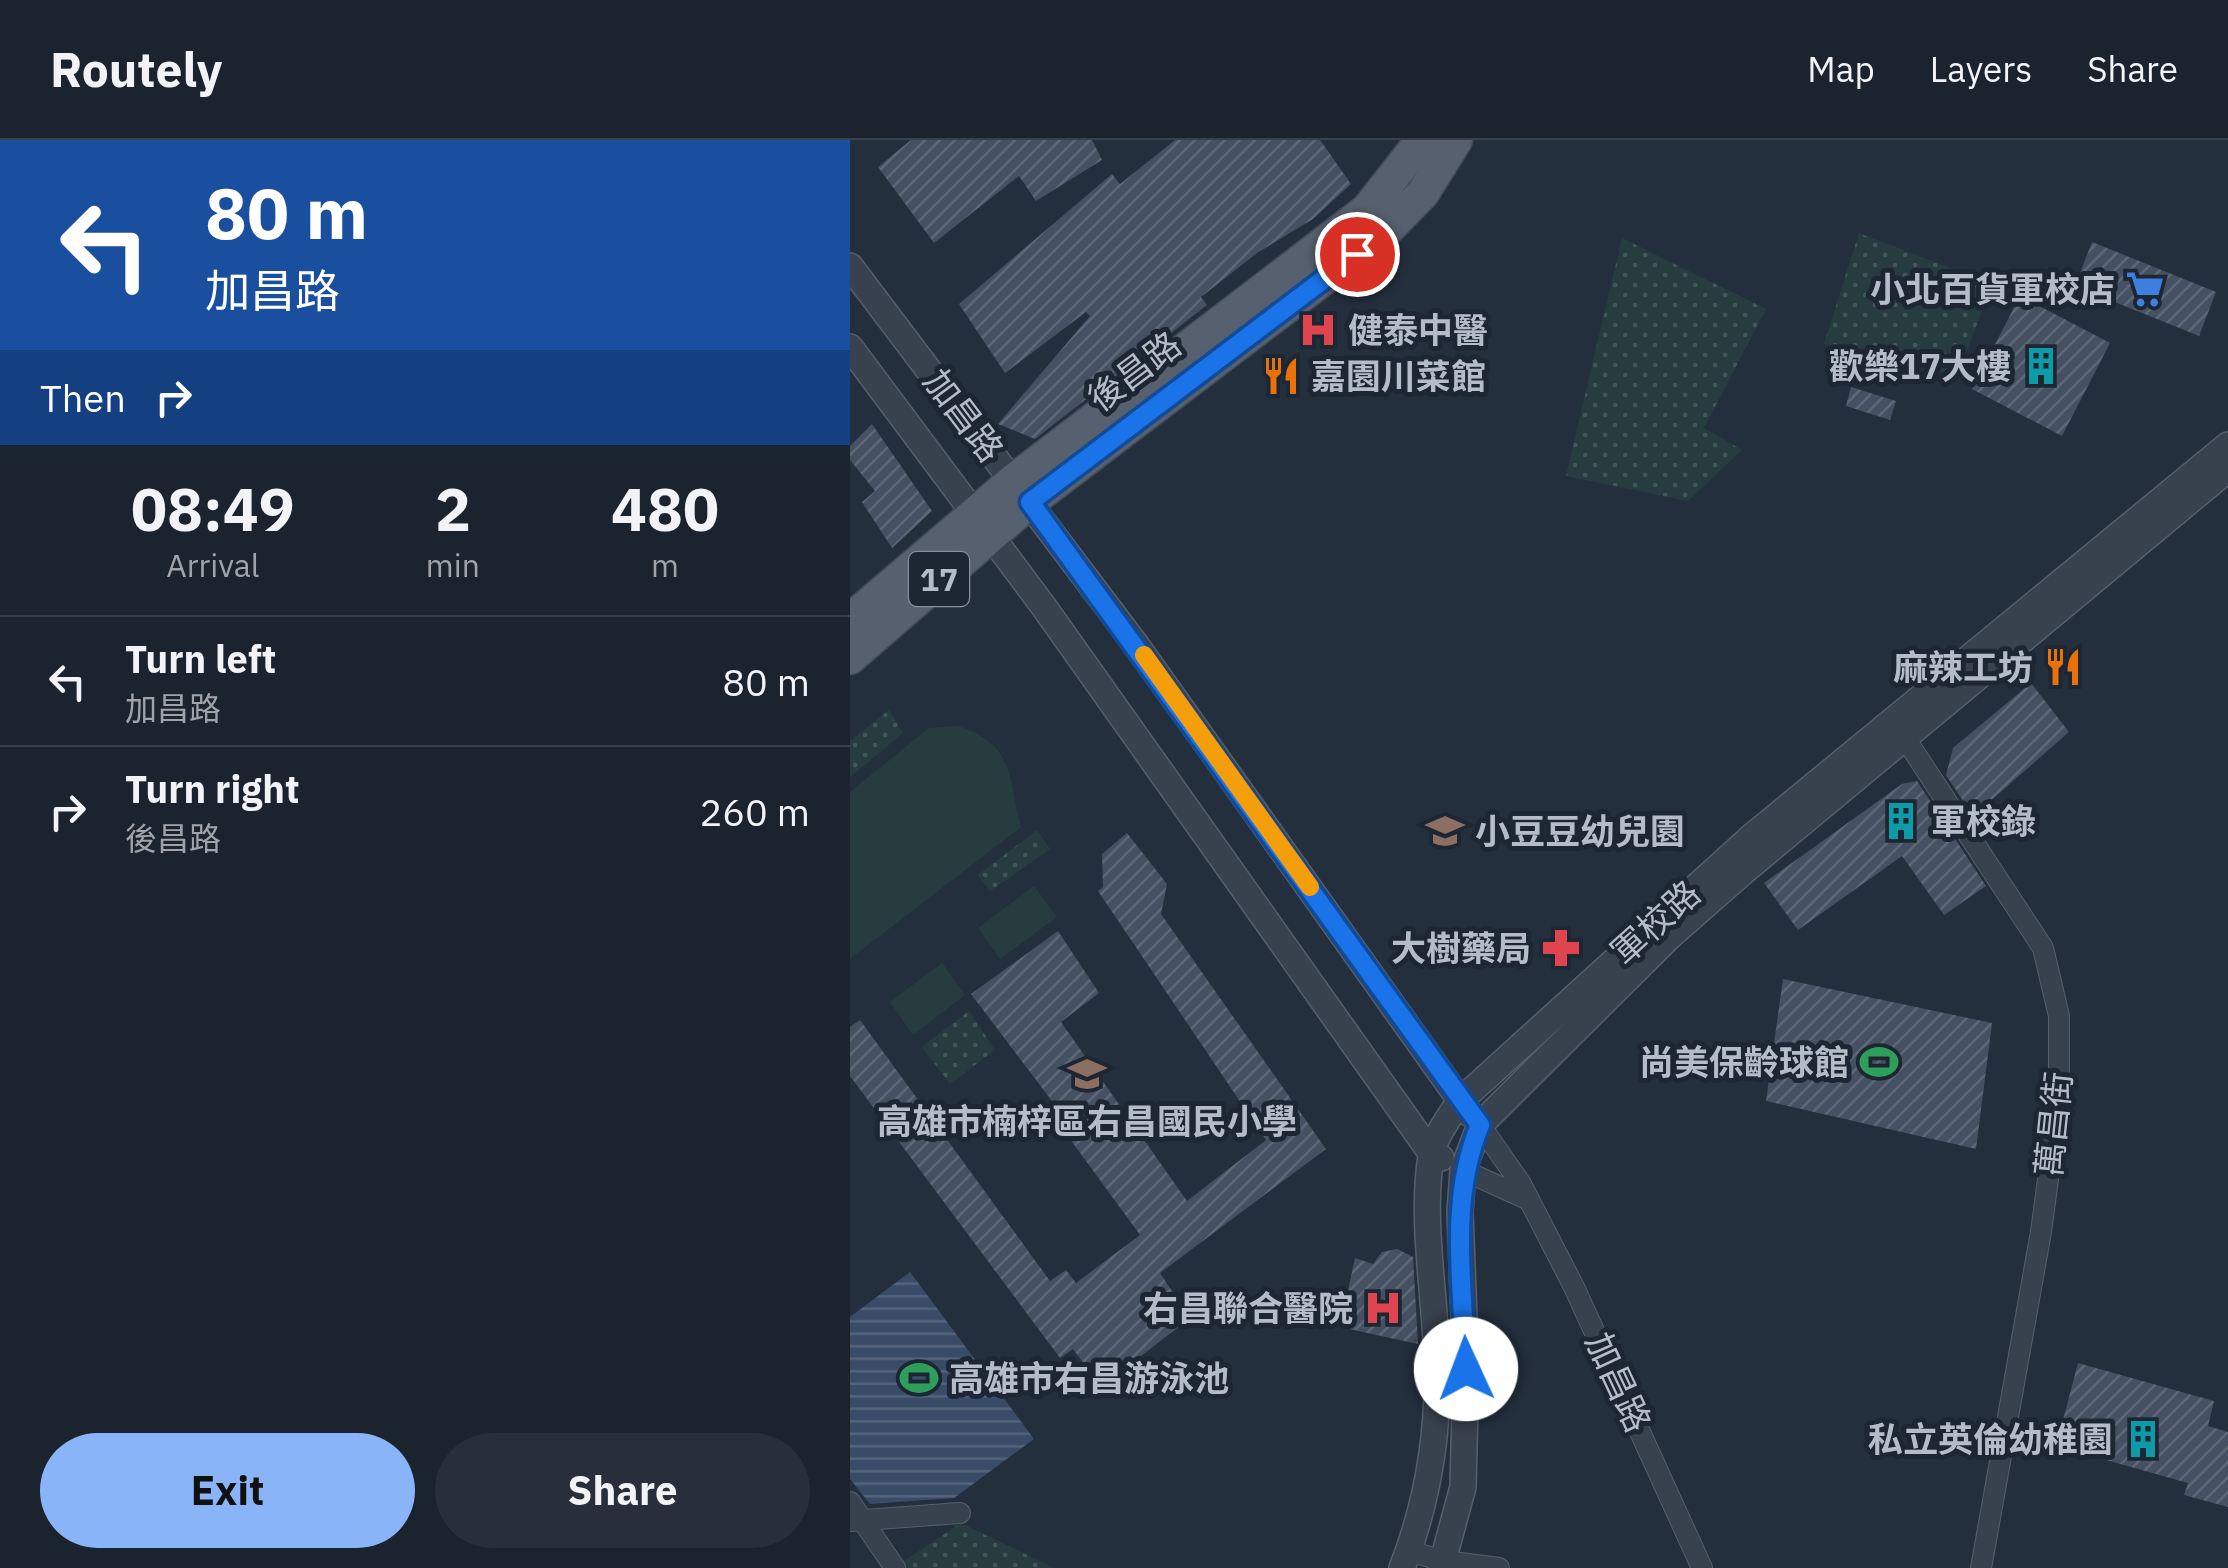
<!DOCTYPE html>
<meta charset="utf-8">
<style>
:root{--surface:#1b232e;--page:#282f3a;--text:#f1f3f6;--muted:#a0a4aa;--line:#39404a;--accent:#8ab4f8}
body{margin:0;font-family:"IBM Plex Sans","Noto Sans TC",sans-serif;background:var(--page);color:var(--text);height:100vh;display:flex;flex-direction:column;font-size:38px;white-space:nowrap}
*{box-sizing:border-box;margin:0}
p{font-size:32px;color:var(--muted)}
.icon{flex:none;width:55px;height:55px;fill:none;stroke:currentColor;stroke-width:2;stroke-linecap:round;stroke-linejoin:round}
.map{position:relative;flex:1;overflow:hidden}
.sheet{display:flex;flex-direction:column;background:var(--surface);width:850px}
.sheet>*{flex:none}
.banner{background:#1a4fa0;color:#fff;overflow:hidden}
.pin{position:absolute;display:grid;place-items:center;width:85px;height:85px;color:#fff;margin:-42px;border:5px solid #fff;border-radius:50%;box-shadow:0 2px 10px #0007}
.me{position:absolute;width:110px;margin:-55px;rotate:358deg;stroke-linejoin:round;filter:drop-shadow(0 0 8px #0008)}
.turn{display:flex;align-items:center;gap:35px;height:210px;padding:0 40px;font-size:45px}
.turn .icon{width:130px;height:130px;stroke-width:2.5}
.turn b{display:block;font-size:70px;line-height:85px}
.then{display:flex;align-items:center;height:95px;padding:0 40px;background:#0003;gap:20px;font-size:38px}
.eta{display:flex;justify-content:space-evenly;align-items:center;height:170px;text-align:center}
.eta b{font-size:60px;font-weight:700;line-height:70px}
.action{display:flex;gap:20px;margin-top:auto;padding:20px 40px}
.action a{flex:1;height:115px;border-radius:60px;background:var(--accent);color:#111;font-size:40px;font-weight:700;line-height:115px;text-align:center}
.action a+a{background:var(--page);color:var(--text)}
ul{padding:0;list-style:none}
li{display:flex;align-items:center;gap:30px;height:130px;padding:0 40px;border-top:2px solid var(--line)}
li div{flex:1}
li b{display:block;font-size:38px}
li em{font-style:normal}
header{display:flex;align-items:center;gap:60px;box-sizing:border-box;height:140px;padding:0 50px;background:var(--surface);border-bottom:2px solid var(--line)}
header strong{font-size:48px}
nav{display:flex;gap:55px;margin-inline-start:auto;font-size:35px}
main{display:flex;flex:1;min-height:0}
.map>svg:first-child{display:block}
.grass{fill:#263c3f}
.park{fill:url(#park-dots)}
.water{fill:url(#water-rules)}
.building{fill:url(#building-hatch)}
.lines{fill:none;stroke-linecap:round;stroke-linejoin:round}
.minor-casing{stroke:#565f6c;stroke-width:22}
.tertiary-casing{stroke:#565f6c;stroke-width:28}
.primary-casing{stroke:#414a57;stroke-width:35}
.minor{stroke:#38414e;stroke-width:20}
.tertiary{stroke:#38414e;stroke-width:25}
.primary{stroke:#56606e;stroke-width:32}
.route-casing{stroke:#114b97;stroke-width:25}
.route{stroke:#1a73e8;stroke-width:18}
.slow{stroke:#f59e0b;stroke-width:18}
.labels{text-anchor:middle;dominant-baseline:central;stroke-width:10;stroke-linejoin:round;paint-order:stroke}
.shield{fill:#1d2633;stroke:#878f9c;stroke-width:2.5}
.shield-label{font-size:32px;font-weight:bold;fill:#b4bcc9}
.poi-label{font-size:35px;font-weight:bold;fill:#b4bcc9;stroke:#1d2633;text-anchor:end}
.street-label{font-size:35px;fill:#b4bcc9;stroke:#1d2633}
</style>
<header>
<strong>Routely</strong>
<nav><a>Map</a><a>Layers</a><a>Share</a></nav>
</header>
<main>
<section class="sheet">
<div class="banner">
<div class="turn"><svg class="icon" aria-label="left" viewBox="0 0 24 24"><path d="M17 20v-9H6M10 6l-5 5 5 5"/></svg><div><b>80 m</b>加昌路</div></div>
<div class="then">Then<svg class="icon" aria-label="right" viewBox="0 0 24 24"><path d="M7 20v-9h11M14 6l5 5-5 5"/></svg></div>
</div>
<div class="eta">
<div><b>08:49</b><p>Arrival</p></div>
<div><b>2</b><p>min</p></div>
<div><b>480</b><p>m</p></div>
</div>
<ul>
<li><svg class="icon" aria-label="left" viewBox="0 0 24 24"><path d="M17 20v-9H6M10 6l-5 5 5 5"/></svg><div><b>Turn left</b><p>加昌路</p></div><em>80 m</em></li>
<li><svg class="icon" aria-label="right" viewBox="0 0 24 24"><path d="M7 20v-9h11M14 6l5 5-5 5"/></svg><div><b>Turn right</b><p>後昌路</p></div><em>260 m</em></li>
</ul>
<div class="action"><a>Exit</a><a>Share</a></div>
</section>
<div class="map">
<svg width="1378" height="1428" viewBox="0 0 1378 1428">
<defs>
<pattern id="park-dots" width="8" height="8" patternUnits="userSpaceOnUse" patternTransform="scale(2.5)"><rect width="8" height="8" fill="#263c3f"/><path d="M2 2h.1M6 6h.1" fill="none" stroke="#435659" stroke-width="1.8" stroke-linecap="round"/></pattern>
<pattern id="water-rules" width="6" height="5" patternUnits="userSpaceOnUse" patternTransform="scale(2.5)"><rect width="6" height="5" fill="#394c67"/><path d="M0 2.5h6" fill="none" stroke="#53647b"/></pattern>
<pattern id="building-hatch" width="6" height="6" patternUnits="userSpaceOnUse" patternTransform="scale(2.5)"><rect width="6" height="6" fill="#455162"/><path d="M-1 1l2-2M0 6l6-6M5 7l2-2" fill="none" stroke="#5d6877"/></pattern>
</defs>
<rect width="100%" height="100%" fill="#242f3e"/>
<g class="grass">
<path d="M108,586c59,20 49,51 63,101l-171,132v-167l79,-64z"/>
<path d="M184,746l23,31 -57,42 -22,-31z"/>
<path d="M92,823l23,32 -52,40 -23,-33z"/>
</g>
<g class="park">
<path d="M1009,93l133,51 -34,91 -134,-31z"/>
<path d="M772,98l144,71 -62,119 38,22 -54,51 -122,-25z"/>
<path d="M39,570l14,23 -53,44v-36z"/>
<path d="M187,690l13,19 -60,42 -12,-16z"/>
<path d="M119,871l26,39 -45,34 -28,-37z"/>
<path d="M111,1383l93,45h-151l-2,-5z"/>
</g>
<path class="water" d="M60,1132l124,167 -80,59 -84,6 -20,-25v-162z"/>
<g class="building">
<path d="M61,0h181l10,20 -66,41 -17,-25 -85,67 -56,-76z"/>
<path d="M325,0h145l31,44 -38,35 -56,34 -56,44 6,8 -172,134 -37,-15 92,-108 -4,-4 -81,61 -46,-69 153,-130 8,10z"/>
<path d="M1242,102l124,50 -17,44 -124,-50z"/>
<path d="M1170,156l90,47 -48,93 -90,-47z"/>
<path d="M1001,247l45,14 -6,19 -44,-14z"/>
<path d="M22,284l60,87 -40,37 -30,-46 13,-11 -25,-31v-14z"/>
<path d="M1181,543l38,49 -96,84 -27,-41 7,-27z"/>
<path d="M1067,641l69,105 -42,29 -42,-59 -104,74 -34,-47 138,-99z"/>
<path d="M277,693l40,51 -6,30 165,235 -166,124 30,45 -89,69 -28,-38 -13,9 -210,-282v-49l10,-7 190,261 16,-11 10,13 64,-48 -73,-100 6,-6 -102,-135 87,-63 41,62 -38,29 126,179 79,-61 -168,-249 5,-4 -1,-33z"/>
<path d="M933,839l209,44 -16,126 -210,-48z"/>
<path d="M547,1109l16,8 5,87 -78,-17 15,-69 18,6 9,-12z"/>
<path d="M1228,1223l136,38 -6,25 20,6v75l-44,-12 4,-12 -132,-37z"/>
</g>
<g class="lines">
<g class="minor-casing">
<g id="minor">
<path d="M1047,586l146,222 16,68v80l-18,136 -60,336"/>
<path d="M630,985l41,59 53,103 128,281"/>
<path d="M613,1030l66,30"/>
<path d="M0,1362l45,66"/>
<path d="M0,1381l110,-8"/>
<path d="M559,1411l35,10 55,7"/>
</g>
</g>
<g class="tertiary-casing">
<g id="tertiary">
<path d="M0,126l287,380 333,468"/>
<path d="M0,207l194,260 387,546 10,5"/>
<path d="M552,1428c25,-64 36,-127 35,-196 0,-69 -17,-148 -6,-216 3,-19 18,-38 28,-54l291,-264 478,-393"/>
<path d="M591,1428l22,-81 3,-118 -6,-157 3,-42 17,-45 189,-188 74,-65 485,-403"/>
</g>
</g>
<g class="primary-casing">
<g id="primary">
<path d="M0,480l164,-140 353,-270 55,-70"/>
<path d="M0,518l180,-156 354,-269 39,-40 33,-53"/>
</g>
</g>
<use href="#minor" class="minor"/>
<use href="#tertiary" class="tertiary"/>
<use href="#primary" class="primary"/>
</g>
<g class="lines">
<g class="route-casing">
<path id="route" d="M507,114l-327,248 450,623c-32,76 -17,163 -14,244"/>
</g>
<use href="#route" class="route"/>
<path class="slow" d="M294,515l166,232"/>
</g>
<defs>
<g id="supermarket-bare" transform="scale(3)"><path d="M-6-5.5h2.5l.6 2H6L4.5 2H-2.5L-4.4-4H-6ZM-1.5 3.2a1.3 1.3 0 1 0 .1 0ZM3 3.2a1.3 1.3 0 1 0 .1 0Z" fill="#3f7fe0" stroke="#1d2633" stroke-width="2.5" paint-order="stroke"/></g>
<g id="hospital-bare" transform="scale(3)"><path d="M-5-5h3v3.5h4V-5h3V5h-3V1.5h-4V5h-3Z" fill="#e0444e" stroke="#1d2633" stroke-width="2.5" paint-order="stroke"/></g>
<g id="building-bare" transform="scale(3)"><path d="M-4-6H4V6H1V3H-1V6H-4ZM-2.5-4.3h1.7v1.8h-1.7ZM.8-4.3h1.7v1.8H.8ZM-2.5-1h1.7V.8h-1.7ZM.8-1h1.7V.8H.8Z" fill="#0f9aa8" stroke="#1d2633" stroke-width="2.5" paint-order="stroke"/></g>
<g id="restaurant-bare" transform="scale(3)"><path d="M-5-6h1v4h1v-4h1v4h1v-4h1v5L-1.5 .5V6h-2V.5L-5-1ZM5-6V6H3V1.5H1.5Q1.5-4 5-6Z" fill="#e8710a" stroke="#1d2633" stroke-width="2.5" paint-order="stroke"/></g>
<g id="school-bare" transform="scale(3)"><path d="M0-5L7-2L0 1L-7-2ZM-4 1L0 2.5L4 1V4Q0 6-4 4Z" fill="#8d6e63" stroke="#1d2633" stroke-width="2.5" paint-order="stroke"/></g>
<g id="pharmacy-bare" transform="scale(3)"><path d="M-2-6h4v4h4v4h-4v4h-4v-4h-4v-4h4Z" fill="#e0444e" stroke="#1d2633" stroke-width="2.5" paint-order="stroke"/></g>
<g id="stadium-bare" transform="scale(3)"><path d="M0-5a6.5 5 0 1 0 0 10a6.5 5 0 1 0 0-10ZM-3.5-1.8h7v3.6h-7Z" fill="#2e9e5b" stroke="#1d2633" stroke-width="2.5" paint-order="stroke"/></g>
</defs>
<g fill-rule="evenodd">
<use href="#supermarket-bare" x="1295" y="149"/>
<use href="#hospital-bare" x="468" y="190"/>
<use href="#building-bare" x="1191" y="226"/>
<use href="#restaurant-bare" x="431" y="236"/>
<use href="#restaurant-bare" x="1213" y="527"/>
<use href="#building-bare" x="1051" y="681"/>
<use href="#school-bare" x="595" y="691"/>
<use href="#pharmacy-bare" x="711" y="808"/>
<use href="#stadium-bare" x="1029" y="922"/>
<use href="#school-bare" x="237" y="934"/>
<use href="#hospital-bare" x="533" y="1168"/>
<use href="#stadium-bare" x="69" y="1238"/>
<use href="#building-bare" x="1293" y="1299"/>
</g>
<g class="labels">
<rect class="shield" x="59" y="412" width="60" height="54" rx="8"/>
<g class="shield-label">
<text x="89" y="439">17</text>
</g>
<g class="poi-label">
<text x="1265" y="149">小北百貨軍校店</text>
<text x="498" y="190" text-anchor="start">健泰中醫</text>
<text x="1161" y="226">歡樂17大樓</text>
<text x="461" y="236" text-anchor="start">嘉園川菜館</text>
<text x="1183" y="527">麻辣工坊</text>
<text x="1081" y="681" text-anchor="start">軍校錄</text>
<text x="625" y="691" text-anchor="start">小豆豆幼兒園</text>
<text x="681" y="808">大樹藥局</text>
<text x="999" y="922">尚美保齡球館</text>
<text x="237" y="981" text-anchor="middle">高雄市楠梓區右昌國民小學</text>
<text x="503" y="1168">右昌聯合醫院</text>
<text x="99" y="1238" text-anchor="start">高雄市右昌游泳池</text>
<text x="1263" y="1299">私立英倫幼稚園</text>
</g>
<g class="street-label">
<text transform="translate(284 231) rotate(-37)">後昌路</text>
<text transform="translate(114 275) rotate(53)">加昌路</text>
<text transform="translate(805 782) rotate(-42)">軍校路</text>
<text transform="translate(1203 984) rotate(-84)">萬昌街</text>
<text transform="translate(769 1242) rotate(65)">加昌路</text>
</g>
</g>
</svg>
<div class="pin" style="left:507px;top:114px;background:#d93025"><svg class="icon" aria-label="arrive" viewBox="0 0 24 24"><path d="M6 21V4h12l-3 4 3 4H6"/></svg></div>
<svg class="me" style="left:616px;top:1229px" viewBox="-20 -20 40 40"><circle r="19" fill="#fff"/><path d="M0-13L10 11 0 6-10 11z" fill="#1a73e8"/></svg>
</div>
</main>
